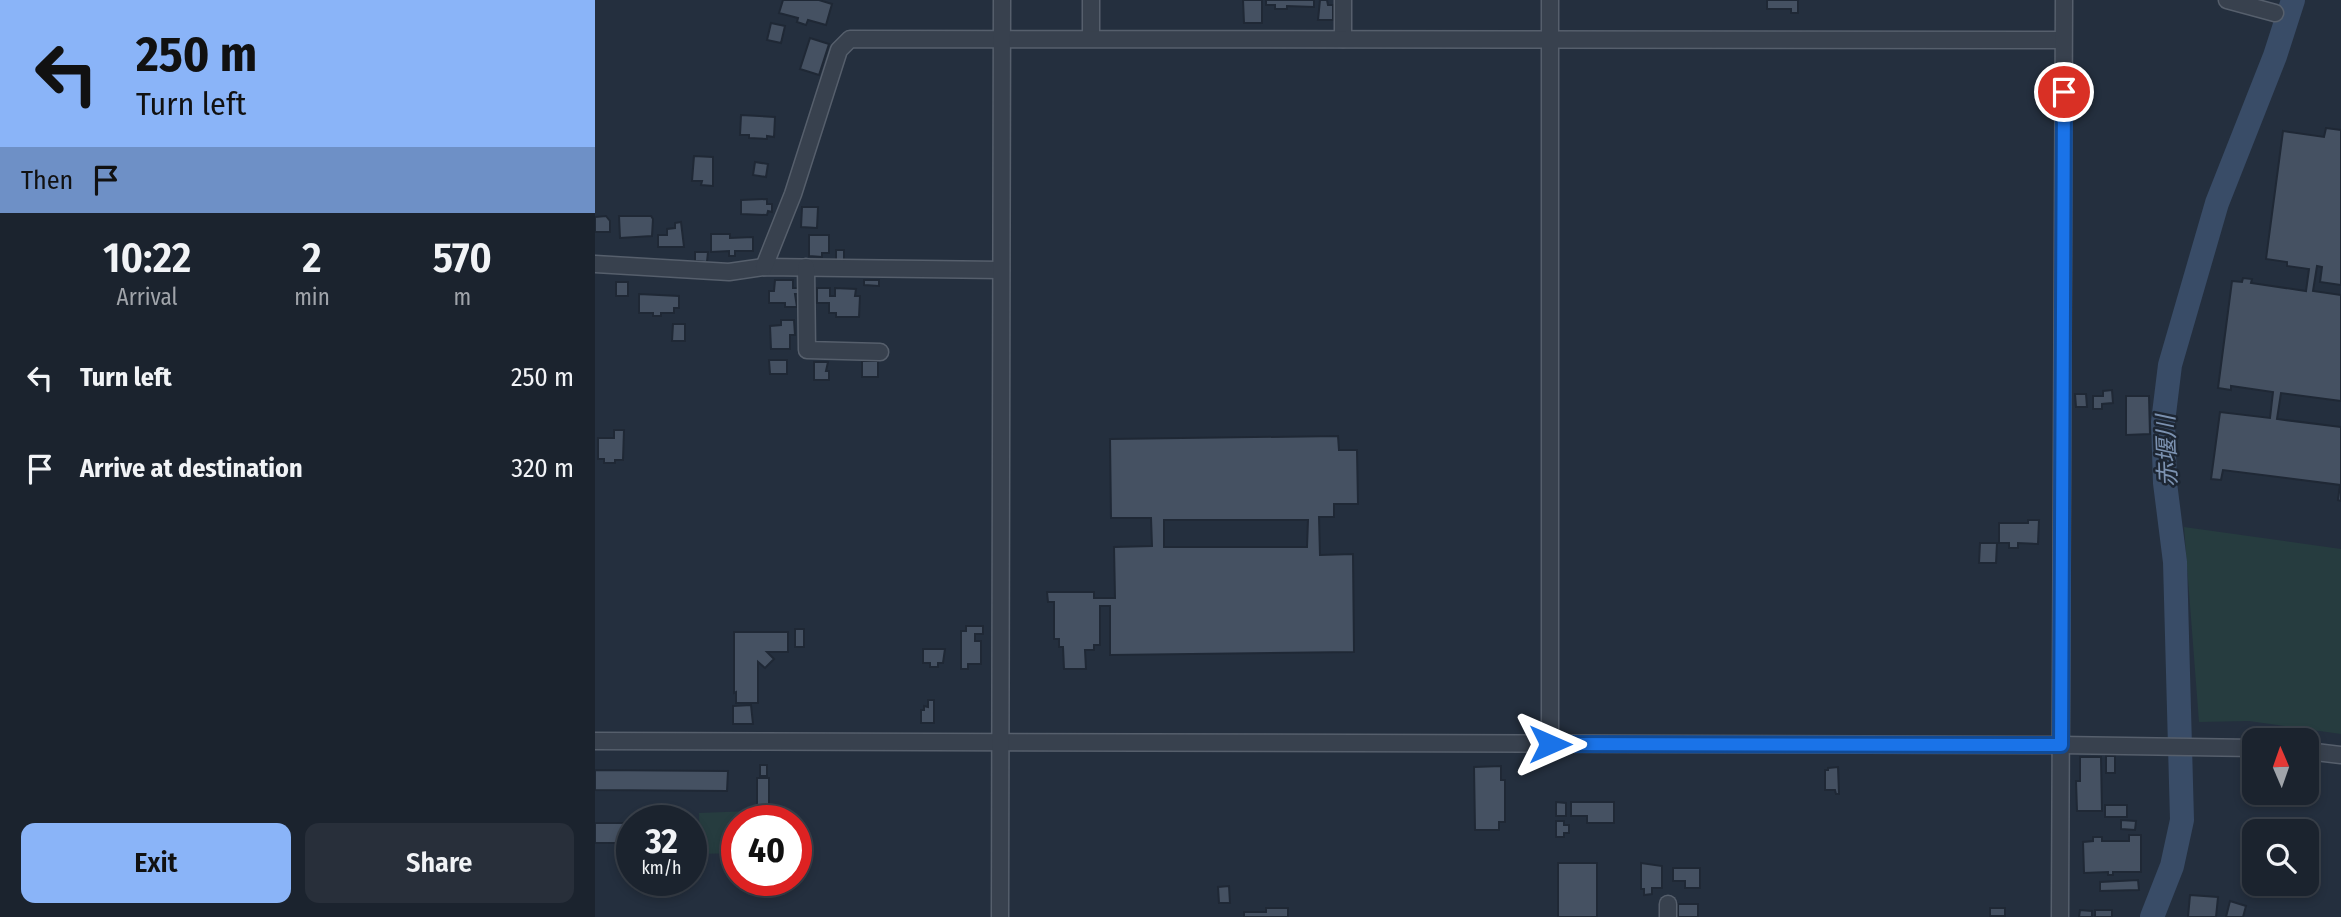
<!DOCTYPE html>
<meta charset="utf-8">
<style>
:root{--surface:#1b232e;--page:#282f3a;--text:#f1f3f6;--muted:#a0a4aa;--line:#39404a;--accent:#8ab4f8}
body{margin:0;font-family:"Fira Sans Condensed","Noto Sans JP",sans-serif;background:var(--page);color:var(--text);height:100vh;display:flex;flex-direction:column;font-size:26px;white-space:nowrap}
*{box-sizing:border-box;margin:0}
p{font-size:23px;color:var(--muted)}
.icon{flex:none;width:38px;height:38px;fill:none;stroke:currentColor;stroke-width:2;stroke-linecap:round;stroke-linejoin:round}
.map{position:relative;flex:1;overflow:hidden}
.sheet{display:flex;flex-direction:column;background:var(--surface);width:595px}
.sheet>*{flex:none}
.top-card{background:#8ab4f8;color:#111;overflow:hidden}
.needle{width:46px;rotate:358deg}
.tools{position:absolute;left:1647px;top:728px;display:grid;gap:14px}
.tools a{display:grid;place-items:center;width:77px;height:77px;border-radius:14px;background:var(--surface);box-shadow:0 4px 10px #0003,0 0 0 2px var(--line);font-size:35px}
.speed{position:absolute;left:21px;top:805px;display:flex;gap:14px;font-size:35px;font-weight:700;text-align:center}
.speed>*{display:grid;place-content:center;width:91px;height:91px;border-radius:50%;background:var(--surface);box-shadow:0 4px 10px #0003,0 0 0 2px var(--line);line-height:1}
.speed small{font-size:18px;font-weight:400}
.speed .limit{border:10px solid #d22;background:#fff;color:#111}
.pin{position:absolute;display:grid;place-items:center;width:60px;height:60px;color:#fff;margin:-30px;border:4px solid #fff;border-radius:50%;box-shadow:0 2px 7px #0007}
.me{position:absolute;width:77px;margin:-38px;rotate:90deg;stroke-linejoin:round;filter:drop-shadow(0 0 5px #0008)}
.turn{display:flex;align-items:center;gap:24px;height:147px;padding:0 21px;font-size:32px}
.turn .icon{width:91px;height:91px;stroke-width:2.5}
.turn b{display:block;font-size:49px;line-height:60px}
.then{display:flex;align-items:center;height:66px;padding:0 21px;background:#0003;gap:14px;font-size:26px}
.eta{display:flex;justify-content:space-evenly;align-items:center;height:119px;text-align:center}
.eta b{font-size:42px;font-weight:600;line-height:49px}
.primary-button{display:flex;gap:14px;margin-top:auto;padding:14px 21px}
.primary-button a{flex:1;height:80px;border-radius:14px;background:var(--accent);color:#111;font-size:28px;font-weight:600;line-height:80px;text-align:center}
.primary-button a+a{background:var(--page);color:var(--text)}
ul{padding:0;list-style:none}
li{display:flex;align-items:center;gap:21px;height:91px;padding:0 21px}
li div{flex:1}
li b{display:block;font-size:26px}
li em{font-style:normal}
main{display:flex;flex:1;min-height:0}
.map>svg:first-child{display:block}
.green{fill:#263c3f}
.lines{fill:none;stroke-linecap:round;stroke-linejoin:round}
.river{stroke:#394c67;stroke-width:24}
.building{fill:#455162;stroke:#1f2835;stroke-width:2;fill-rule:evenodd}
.minor-casing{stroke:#565f6c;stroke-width:19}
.minor{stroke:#38414e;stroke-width:16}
.route-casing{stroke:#114b97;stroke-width:18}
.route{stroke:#1a73e8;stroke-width:12}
.labels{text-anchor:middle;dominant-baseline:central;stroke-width:5;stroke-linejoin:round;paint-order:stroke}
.water-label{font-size:24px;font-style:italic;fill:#7c92b1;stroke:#1d2633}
</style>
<main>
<section class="sheet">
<div class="top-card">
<div class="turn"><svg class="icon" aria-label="left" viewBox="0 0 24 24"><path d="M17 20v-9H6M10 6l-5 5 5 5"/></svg><div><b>250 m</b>Turn left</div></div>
<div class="then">Then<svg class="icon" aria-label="arrive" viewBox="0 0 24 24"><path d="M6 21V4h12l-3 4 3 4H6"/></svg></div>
</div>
<div class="eta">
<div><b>10:22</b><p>Arrival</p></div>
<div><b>2</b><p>min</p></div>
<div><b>570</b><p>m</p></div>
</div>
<ul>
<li><svg class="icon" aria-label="left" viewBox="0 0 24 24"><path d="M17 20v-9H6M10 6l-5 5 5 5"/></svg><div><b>Turn left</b></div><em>250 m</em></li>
<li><svg class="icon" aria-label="arrive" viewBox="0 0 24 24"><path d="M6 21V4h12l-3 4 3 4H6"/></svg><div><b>Arrive at destination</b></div><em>320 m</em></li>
</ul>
<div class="primary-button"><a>Exit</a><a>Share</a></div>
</section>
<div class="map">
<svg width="1746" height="917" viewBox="0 0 1746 917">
<rect width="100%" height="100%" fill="#242f3e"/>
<g class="green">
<path d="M1589,527l157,22v185l-92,-13 -50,1z"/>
<path d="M155,811v10h-13v32l-37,1 -1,-41z"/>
</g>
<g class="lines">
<path class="river" d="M1557,917l20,-51 10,-46 -7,-258 -10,-79 -2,-61 7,-57 47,-162 58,-147 18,-56"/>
</g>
<g class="building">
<path d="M188,0h36l13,4 -6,21 -18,-5 -2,5 -9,-3 1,-4 -19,-5z"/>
<path d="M648,0h19v23h-18z"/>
<path d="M671,0h48v7l-27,-1v3h-12v-4h-9z"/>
<path d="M725,0h7l1,5h5v15h-15z"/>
<path d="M1172,0h31v13h-7v-4h-24z"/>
<path d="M176,23l14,3 -4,17 -14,-3z"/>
<path d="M215,38l19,6 -10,31 -19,-6z"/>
<path d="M146,115l34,2 -1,20 -7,-1v3l-18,-1v-3h-9z"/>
<path d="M1731,128l15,2v155l-21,-3 2,-15 -5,-1 -4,25 28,4v106l-60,-8 -4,26 64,8v74l-3,-1 2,-15 -117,-15 -2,10 -10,-1 9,-67 50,6 3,-26 -42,-6v4l-13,-2 14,-107 10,1 1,-4 9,1 -1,4 55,8 3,-22 -22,-3v-4l-21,-3 17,-128 41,6z"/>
<path d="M99,156l19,1v29l-12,-1 1,-4h-10z"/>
<path d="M160,162l13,2 -2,13 -13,-2z"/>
<path d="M172,199v5h5v8l-4,-1 -1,4 -26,-1v-14z"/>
<path d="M207,207h16l-1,21 -16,-1z"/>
<path d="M11,216l4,5v11h-15v-15z"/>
<path d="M24,216h32l2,3 -1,17 -32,2z"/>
<path d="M86,222l3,25h-26v-12h9v-6l8,-1v-5z"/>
<path d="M116,234h19v4l23,-1v14h-18v5h-6v-5l-18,1z"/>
<path d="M214,235h20v18h-7v4l-13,-1z"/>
<rect x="241" y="250" width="8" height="13"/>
<path d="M100,252h13l-1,10 -12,-1z"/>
<path d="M180,280h18v8h5v6h-3l2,13h-12v-4h-16v-12h5z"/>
<path d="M269,280h15v6l-15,-1z"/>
<rect x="21" y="282" width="12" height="14"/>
<path d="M222,288h13v8h5v-8l21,1 -1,7h5l-1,21h-23v-4h-7v-10h-12z"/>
<path d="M44,294l40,2v12h-5v5h-13v3h-8v-3h-14z"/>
<path d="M186,320h13l1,15h-5v14h-19l-1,-23 11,-1z"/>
<path d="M78,324h12v17h-13z"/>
<path d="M174,360h18v14h-17z"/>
<rect x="267" y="361" width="16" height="16"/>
<path d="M219,362h14l-2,9h3v9h-15z"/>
<path d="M1517,390l1,13 -11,1v5h-9v-13h10v-5z"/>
<path d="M1480,394h11l1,13h-11z"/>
<path d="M1531,396h23l1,38 -24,1z"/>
<path d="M19,430h10l-1,30h-8v3h-11v-4h-6v-21h16z"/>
<path d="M743,436l1,14h18l1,54h-24v13h-15l1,38 33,-1 1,98 -244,3v-49h-10v39h-6v5h-9l1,19h-22l-1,-22h-4v-8h-5v-37h-6l-1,-10h47v6h21l-1,-51 38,-1 -1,-28h-40l-1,-79zM569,520h144l-1,27h-143z"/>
<path d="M1433,520h11l-1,24 -20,-1v5h-9v-5h-10v-20h29z"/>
<path d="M1385,543h17l-1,20h-17z"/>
<path d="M371,626h17v8h-8v7h6v23h-13v5h-7v-38h5z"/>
<rect x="200" y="629" width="9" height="18"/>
<path d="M139,632h54v20h-21l7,7 -9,9 -7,-6v41h-22v-11l-2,1z"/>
<path d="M328,649h22l-2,14h-5v4h-8v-4h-7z"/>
<path d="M333,700h6v23h-13v-13h3v-4l4,1z"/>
<path d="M156,705l2,19h-20v-18z"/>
<rect x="1511" y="756" width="9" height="17"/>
<path d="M1485,757h21l1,54h-25l-1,-30h4z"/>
<rect x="165" y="765" width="7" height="11"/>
<path d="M906,766v14h4v42h-6v8h-24l-1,-63z"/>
<path d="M1243,767l1,27h-3l-1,-4h-10v-20h3v-2z"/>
<path d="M0,770l133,1 -1,20 -132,-1z"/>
<rect x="162" y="778" width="12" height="43"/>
<path d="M961,802l10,1v13h-10z"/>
<path d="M976,802h43v21h-27v-7h-16z"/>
<rect x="1510" y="805" width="22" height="12"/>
<path d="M1526,820l15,1 -1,9 -14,-1z"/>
<path d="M961,821h8v4h5v8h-5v4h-8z"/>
<rect x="96" y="822" width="5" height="20"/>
<rect x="0" y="823" width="37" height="20"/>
<path d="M1534,835h12v37h-28v3h-5v-3l-24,1 -1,-31 10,-1v-4h9v4h27z"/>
<rect x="963" y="863" width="39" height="54"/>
<path d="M1046,863l21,3v22h-10v6l-8,1v-6h-3z"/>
<path d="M1078,868h27v20h-15v-7h-12z"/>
<path d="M1543,880l1,10 -39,1v-9z"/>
<path d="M634,886l1,17h-11l-1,-16z"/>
<path d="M1595,895l28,2 -2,20h-28z"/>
<path d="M1635,901l16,5 -3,11h-17z"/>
<rect x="1083" y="904" width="20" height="13"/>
<path d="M671,908h22v9h-44v-5h22z"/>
<rect x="1395" y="908" width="15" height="8"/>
<path d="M1485,910l12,1v6h-13z"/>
<rect x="1500" y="910" width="17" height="7"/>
</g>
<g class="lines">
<g class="minor-casing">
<g id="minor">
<path d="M1632,0l48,13"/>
<path d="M496,38v-38"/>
<path d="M748,39v-39"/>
<path d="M0,264l134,8 35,-5 237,3"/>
<path d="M169,267l29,-73 46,-144 11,-11 1213,1"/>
<path d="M211,267l1,83 73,2"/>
<path d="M0,741l1466,4 193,3"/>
<path d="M955,744v-744"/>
<path d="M1712,751l34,4"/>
<path d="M1073,904v13"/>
<path d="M405,917l2,-917"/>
<path d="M1465,917l4,-917"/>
</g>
</g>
<use href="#minor" class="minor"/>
</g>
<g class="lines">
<g class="route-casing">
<path id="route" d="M955,744l511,1 3,-653"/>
</g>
<use href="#route" class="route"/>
</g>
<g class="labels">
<g class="water-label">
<text transform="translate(1572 451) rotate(-92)">赤堰川</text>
</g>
</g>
</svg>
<div class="tools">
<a><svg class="needle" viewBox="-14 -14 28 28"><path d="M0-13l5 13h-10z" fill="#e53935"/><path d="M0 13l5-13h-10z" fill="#a0a4aa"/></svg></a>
<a><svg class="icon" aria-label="search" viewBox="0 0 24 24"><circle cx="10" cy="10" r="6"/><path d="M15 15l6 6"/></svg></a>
</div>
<div class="speed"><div>32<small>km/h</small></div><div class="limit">40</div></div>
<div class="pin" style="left:1469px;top:92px;background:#d93025"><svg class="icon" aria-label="arrive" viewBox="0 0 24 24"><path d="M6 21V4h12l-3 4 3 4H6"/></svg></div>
<svg class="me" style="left:955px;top:744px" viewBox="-20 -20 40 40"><path d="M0-17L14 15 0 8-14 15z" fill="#1a73e8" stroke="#fff" stroke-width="4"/></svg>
</div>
</main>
